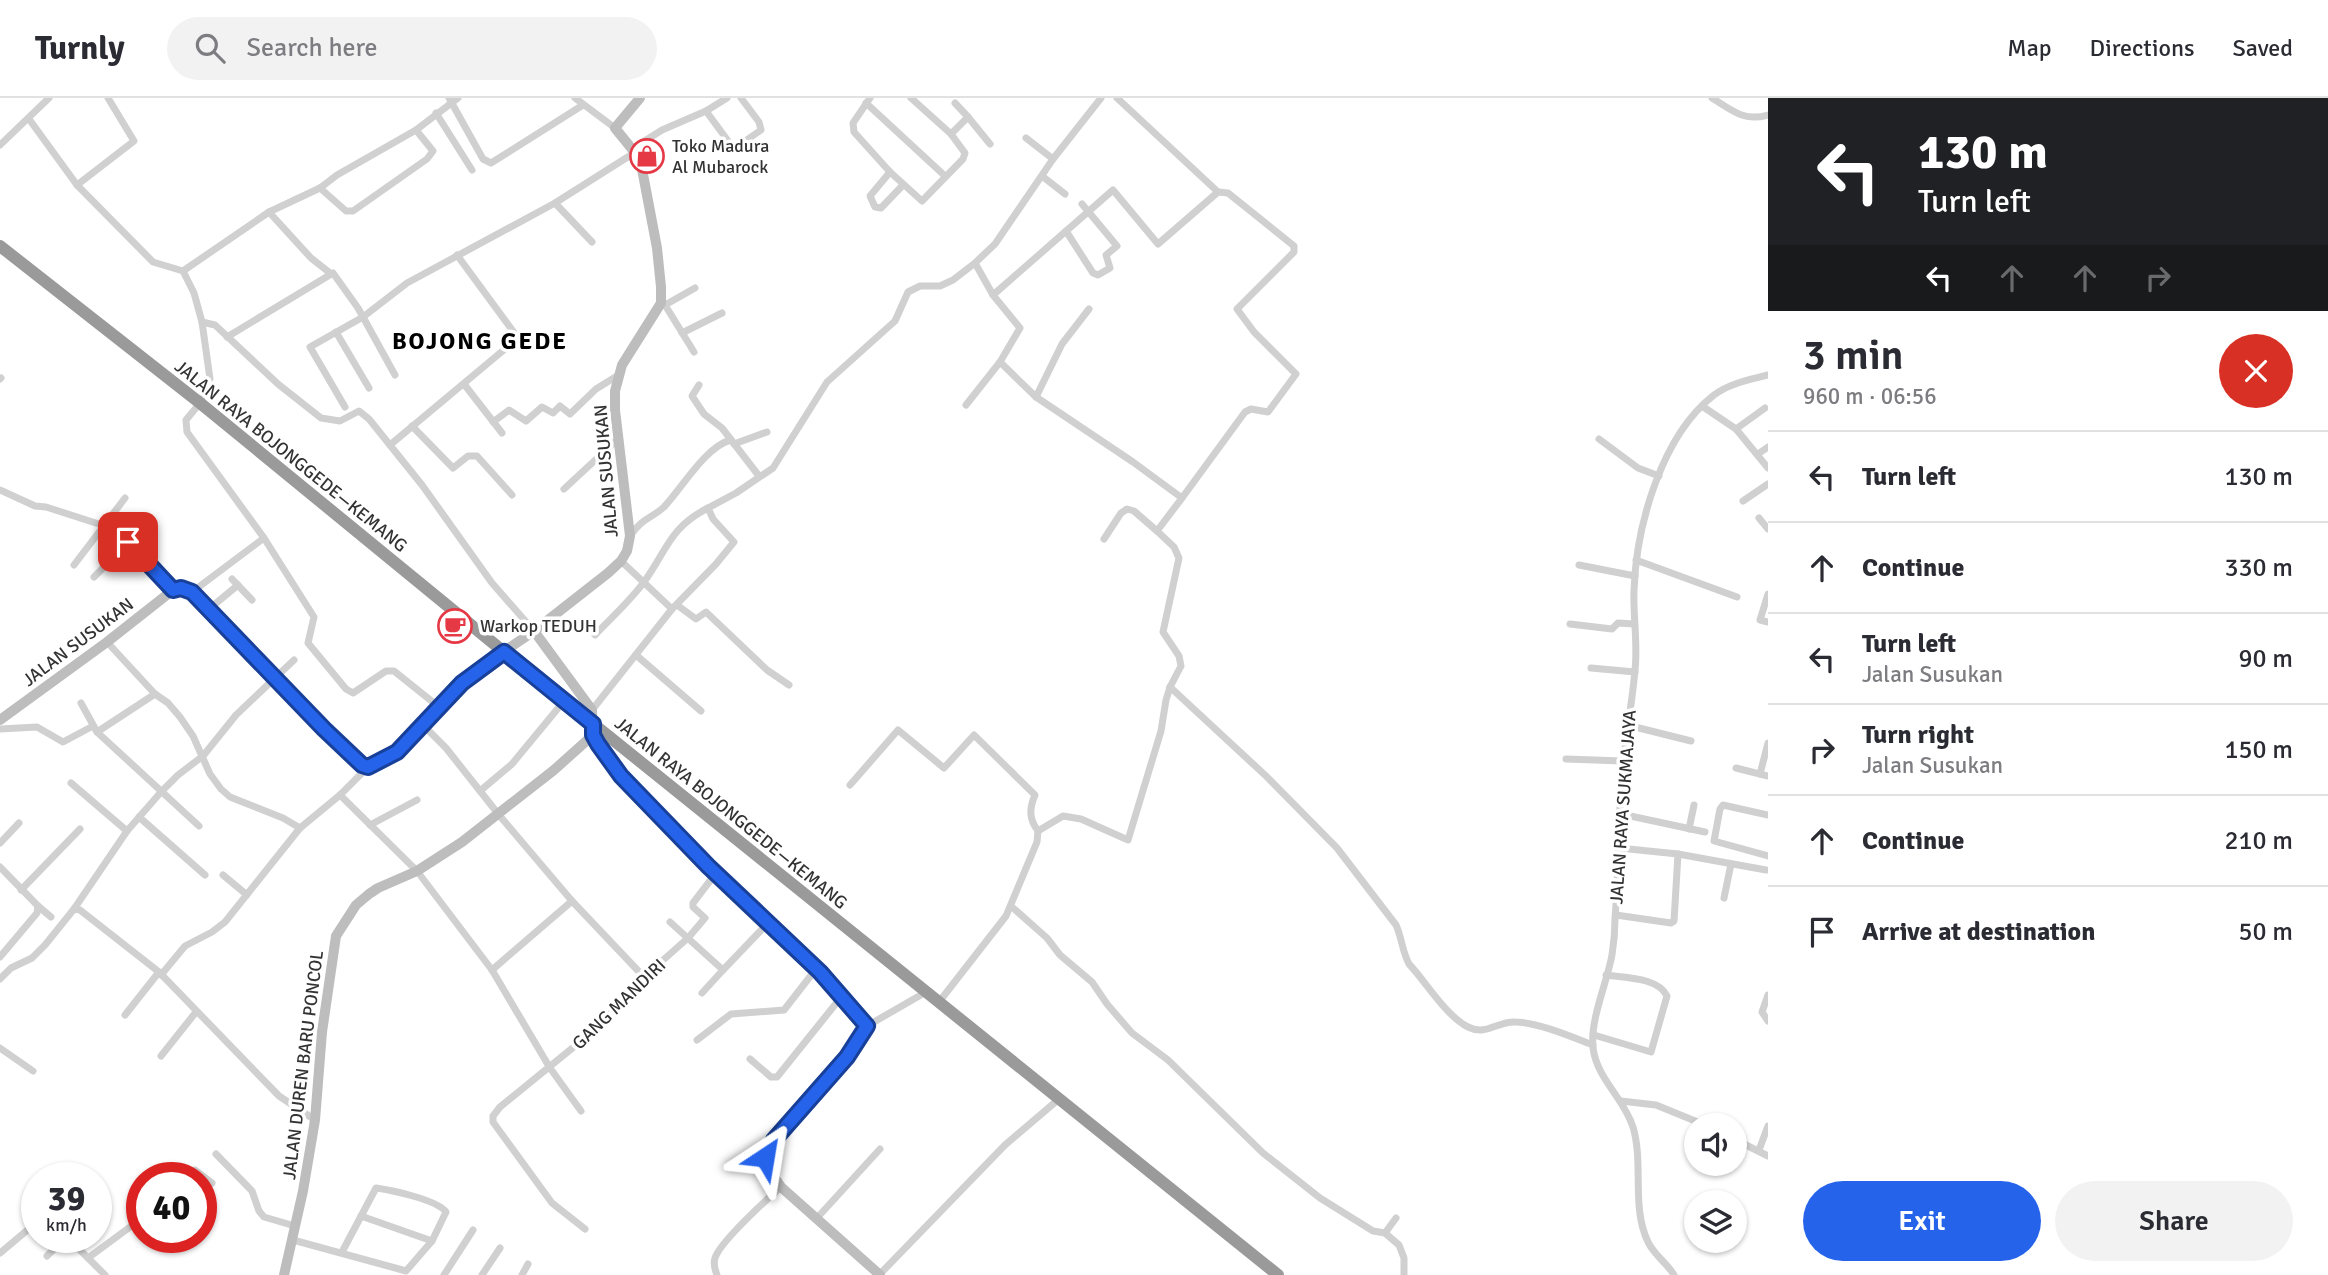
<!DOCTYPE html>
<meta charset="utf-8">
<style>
:root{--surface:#fff;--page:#f2f2f3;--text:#2b2b33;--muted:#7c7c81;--line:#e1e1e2;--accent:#2563eb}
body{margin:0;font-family:Signika,sans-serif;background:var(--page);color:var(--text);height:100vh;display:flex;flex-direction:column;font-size:26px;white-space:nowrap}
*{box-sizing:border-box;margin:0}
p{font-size:23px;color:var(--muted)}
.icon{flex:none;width:38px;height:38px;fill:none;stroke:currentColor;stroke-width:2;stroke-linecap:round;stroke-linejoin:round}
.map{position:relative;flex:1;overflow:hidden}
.details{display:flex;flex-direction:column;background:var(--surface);width:560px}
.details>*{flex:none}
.banner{background:#202124;color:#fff;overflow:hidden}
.tools{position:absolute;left:1684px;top:1015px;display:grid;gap:14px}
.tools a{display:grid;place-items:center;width:63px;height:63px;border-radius:50%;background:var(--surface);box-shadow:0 2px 5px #0004;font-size:35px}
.speed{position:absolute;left:21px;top:1064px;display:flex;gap:14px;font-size:35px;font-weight:700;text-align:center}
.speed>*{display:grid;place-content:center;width:91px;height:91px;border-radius:50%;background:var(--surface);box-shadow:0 2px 5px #0004;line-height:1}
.speed small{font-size:18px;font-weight:400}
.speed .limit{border:10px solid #d22;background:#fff;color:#111}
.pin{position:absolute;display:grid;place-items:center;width:60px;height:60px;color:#fff;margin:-30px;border-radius:14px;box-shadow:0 4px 10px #0006}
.me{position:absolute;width:77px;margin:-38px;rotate:33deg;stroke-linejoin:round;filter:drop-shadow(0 0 5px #0008)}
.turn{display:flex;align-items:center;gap:24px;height:147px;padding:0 35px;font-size:32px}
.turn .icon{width:91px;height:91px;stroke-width:2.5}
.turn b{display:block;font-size:49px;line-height:60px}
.lanes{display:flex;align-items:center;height:66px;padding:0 35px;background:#0003;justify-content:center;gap:35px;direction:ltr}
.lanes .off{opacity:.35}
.round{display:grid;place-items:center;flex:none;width:74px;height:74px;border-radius:37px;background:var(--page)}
.summary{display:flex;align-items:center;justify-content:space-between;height:119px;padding:0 35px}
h1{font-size:42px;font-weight:600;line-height:52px}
.primary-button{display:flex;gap:14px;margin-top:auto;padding:14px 35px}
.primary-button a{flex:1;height:80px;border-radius:42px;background:var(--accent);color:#fff;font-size:28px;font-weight:600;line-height:80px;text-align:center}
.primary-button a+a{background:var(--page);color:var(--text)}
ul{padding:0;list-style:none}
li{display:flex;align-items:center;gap:21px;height:91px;padding:0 35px;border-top:2px solid var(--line)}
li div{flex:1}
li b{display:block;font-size:26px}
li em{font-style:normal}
header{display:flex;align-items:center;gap:42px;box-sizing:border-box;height:98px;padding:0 35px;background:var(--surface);border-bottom:2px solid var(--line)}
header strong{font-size:33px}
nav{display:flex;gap:38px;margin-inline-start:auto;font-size:24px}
.search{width:490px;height:63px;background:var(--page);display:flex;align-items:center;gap:18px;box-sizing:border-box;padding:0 24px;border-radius:38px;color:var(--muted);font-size:26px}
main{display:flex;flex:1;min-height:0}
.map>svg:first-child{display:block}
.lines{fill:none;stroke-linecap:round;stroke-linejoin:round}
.street{stroke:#d0d0d0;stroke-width:7}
.secondary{stroke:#bdbdbd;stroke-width:10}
.highway{stroke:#9a9a9a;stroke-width:12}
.route-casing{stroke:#184099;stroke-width:18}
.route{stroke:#2563eb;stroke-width:12}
.labels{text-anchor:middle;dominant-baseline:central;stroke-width:7;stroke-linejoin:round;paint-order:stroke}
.poi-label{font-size:18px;fill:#333;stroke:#fff;text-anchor:start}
.street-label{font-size:18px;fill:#333;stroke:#fff}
.district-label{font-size:24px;font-weight:bold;letter-spacing:2px;fill:#000;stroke:#fff}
</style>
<header>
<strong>Turnly</strong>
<div class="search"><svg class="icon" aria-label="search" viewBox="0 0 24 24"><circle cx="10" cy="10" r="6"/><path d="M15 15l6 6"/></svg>Search here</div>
<nav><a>Map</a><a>Directions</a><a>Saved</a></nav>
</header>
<main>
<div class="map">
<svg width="1768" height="1177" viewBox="0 0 1768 1177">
<rect width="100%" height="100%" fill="#fff"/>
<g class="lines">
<g class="street">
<path d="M449,0l34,61 8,4 92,-58"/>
<path d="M575,0l40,30"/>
<path d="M870,0l-17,25 1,9 36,40 32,29 41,-42 2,-6 -14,-19 -40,-36"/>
<path d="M1117,0l101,94"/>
<path d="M1712,0c20,12 31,24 56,17"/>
<path d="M866,5l79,73"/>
<path d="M706,13l25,34 7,1 23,-16 -2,-8 -18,-24"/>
<path d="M436,15l36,57"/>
<path d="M968,19l22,27"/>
<path d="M29,21l48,66 76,77 30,9 11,22 8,29 8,57 -10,24 -14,17 1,12 77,106 50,79 -6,26 38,46 7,4 33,-22h8l45,36"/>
<path d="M951,36l17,-17 -13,-14"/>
<path d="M1026,40l27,21"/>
<path d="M0,47l49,-47"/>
<path d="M632,51l30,-19 44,-19 21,-13"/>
<path d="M890,74l-20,24 5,11 6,1 22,-23"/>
<path d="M1042,78l23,18"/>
<path d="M77,87l57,-44 -26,-43"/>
<path d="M320,90l26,23h7l74,-52 6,-8 -17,-21"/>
<path d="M555,105l37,39"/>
<path d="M269,114l42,46 19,15"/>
<path d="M1066,133l27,42 5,2 12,-7 -4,-13 11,-9 -35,-42"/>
<path d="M183,173l86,-59 51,-24 17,-13 79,-45 42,-32"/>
<path d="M993,197l120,-105 45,54 60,-52 10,1 66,53v6l-57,57 17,23 42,42 -28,38 -17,-3 -6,3 -63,86"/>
<path d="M661,205l4,2 29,47"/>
<path d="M665,207l30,-17"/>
<path d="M202,224l13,3 63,59 43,34 19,3 19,-10 10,8 53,66 70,98 42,48"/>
<path d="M336,234l33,56"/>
<path d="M682,235l40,-20"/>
<path d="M227,239l106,-64 25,35 37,67"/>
<path d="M1000,264l36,35 26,-53 27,-35"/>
<path d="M0,281l1,-1"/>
<path d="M464,286l38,49"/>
<path d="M699,287l-7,11 12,18 18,14 37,48"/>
<path d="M1036,299l97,65 49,36 -25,33 17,16 5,11 -16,74 16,24 2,10 -11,21 -4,13 -5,31 -33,109 -47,-21 -18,-3 -25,15"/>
<path d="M966,307l34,-43 20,-34 -27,-33 -18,-32"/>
<path d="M1702,308l34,23 32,39"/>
<path d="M345,309l-35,-60 53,-30 44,-34 148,-80 79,-50"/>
<path d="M493,324l16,-12 17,11 16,-14 11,6 7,-7 10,8 26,-25 21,-13"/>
<path d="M412,328l41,42 15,-12h9l35,39"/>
<path d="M1736,331l29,-21"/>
<path d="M1599,341l39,29 21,8"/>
<path d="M734,346l33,-12"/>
<path d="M390,347l128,-107 -61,-83"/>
<path d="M1758,356l10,-7"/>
<path d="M564,391l55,-51"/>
<path d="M0,392l35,16 11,1 59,19 23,17 45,47"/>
<path d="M1743,403l25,-17"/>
<path d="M1759,420l9,11"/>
<path d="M630,438c13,-19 21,-17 34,-29 18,-19 42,-61 67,-67"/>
<path d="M1104,441l17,-26 6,-4 7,2 23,20"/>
<path d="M1636,462l101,37"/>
<path d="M621,463l51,48"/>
<path d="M74,467l51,-67"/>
<path d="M1579,467l56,11"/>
<path d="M94,479l34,-34"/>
<path d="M232,481l20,21"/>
<path d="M192,494l72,-54"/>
<path d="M1768,496l-8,26 8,2"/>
<path d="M677,507l19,14 10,-7 61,58 22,15"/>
<path d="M209,511l29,-24"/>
<path d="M1570,526l42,5 6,-6 16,1"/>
<path d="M595,537c16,-17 35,-34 49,-53 23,-32 26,-55 64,-74"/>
<path d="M107,544l48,52 13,9 12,14 13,19 17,38 11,15 9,8 53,21 17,10"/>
<path d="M636,557l65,56"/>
<path d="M1591,570l44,4"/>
<path d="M1170,589l96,89 71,72 59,77c6,13 6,26 13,39 17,18 37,52 59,63 18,9 30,-6 47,-5 22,0 57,15 78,23"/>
<path d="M81,605l16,29 102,94"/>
<path d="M592,612l80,-101 44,-45 18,-22 -21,-23 -5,-11 28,-15 37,-25 54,-86 68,-61 13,-29 12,-6h20l13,-6 22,-17 20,-19 58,-85 48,-61"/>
<path d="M423,627l23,23 53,67 73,86"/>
<path d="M1627,627l64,16"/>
<path d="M0,631l37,-2 26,15 30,-16"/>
<path d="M97,634l58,-38"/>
<path d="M1566,661l57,2"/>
<path d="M1736,670l32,8"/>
<path d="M1760,676l8,-31"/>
<path d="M71,685l56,48"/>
<path d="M850,687l48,-55 46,38 30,-33 61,60c-6,14 -6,24 3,36l-1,11 -31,74 -67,86"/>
<path d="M480,693l32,-27 52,-63"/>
<path d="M340,697l77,76 75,99 58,98 31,43"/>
<path d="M1621,716l84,18"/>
<path d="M1768,717l-45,-10 -3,4 -6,32 54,15"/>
<path d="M139,719l66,58"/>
<path d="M370,727l47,-25"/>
<path d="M1689,731l5,-24"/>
<path d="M0,745l19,-20"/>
<path d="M1619,750l59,6 88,16"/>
<path d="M0,769l38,39 -1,7 -37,44"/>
<path d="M223,777l24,20"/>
<path d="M21,792l59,-61"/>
<path d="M1724,800l7,-34"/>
<path d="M38,808l13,11"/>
<path d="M1012,809l35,31 13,17 32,27 15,22 25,29 36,27 95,93 57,45 53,33 12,2 14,12 5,13v17"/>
<path d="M74,811l6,1 79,62 120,124 36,24"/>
<path d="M1616,817l55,8 3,-2 4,-67"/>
<path d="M670,824l53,48 45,-47"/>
<path d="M492,872l80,-69 72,76"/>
<path d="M161,877l24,-29 27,-14 13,-10 75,-94 40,-33 28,-28"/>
<path d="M0,881l11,-11 21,-10 13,-13 29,-36 53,-78 34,-39 17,-17 25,-19 33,-41 58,-55"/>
<path d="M702,895l21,-23"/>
<path d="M1768,897l-6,17 6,9"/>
<path d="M125,917l34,-43"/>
<path d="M867,928l59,-34"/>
<path d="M1594,937l57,17 16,-56c-9,-19 -43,-18 -61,-21"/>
<path d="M697,942l34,-26 53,-4 32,-41"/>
<path d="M0,950l33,23"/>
<path d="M161,958l35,-44"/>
<path d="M750,961l21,18h6l65,-81"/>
<path d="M1621,1003l35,4 49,20"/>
<path d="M1734,1041l34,17"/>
<path d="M1759,1052l9,-24"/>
<path d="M216,1056l36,37 7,20 5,6 31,9"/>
<path d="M178,1080l5,-5 12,-3 17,13"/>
<path d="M361,1118l71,25"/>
<path d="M817,1120l63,-69"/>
<path d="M585,1131l-33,-26 -59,-81v-6l7,-9 97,-79 47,-51 44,-39 17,-20 -12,-11v-4l23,-30"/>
<path d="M1385,1135l11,-15"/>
<path d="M67,1139l38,38"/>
<path d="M293,1142l113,31 26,-30 14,-29c-8,-12 -55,-22 -70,-24l-34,64"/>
<path d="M0,1155l37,-31"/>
<path d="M47,1158l19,-19"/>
<path d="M88,1160l42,-31 12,-12"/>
<path d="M880,1176l125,-129 54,-46"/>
<path d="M444,1177l29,-45"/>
<path d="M482,1177l18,-27"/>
<path d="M522,1177l6,-11"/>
<path d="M717,1177c-2,-5 -4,-11 -2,-17 5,-16 51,-58 66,-71"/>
<path d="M1674,1177c-7,-12 -20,-20 -26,-33 -17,-35 -4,-78 -15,-115 -9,-29 -36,-48 -40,-79 -3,-29 14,-65 19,-93 2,-12 3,-25 3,-37 4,-48 3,-95 7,-143 3,-35 10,-70 13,-105 3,-26 -2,-53 -1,-79 2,-64 27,-155 80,-196 16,-12 35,-15 54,-20"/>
</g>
<g class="secondary">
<path d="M534,533l58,79 1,25 15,25 13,16 87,90 112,106 47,54 -20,31 -73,83 -9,17 4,13 12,17 99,88"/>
<path d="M0,622l107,-78 66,-52 8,-2 11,4 149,154 21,19 6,2 29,-15 77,-80 60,-41 74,-58 13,-12 6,-10 3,-15 -15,-126v-19l7,-26 39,-62v-16l-4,-39 -15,-79 -10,-20 -17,-21 25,-30"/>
<path d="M284,1177l19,-84 12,-71 7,-88 14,-96 20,-31 13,-11 9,-6 39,-17 45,-29 92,-72 39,-35"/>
</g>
<path class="highway" d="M0,148l200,157 304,249 774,623"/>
</g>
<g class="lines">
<g class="route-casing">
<path id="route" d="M128,444l45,48 8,-2 11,4 132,137 38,36 6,2 29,-15 65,-69 42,-31 89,72v11l5,9 23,32 87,90 112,106 47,54 -20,31 -73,83 -9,17"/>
</g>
<use href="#route" class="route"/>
</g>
<defs>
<g id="shop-ring" transform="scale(1.75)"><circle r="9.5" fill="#fff" stroke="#e63946" stroke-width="1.5"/><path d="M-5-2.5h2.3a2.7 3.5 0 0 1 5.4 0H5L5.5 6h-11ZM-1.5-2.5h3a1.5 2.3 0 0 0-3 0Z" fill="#e63946"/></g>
<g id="cafe-ring" transform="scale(1.75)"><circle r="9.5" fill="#fff" stroke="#e63946" stroke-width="1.5"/><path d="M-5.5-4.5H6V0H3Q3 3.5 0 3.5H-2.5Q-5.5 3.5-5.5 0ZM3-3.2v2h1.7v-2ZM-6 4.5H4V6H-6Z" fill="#e63946"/></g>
</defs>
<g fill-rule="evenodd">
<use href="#shop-ring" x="647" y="58"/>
<use href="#cafe-ring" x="455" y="528"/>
</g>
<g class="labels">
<g class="poi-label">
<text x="672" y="48">Toko Madura<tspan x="672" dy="21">Al Mubarock</tspan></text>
<text x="480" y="528">Warkop TEDUH</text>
</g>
<g class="street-label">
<text transform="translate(291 358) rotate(39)">JALAN RAYA BOJONGGEDE—KEMANG</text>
<text transform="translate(606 373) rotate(-95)">JALAN SUSUKAN</text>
<text transform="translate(78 544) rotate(-37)">JALAN SUSUKAN</text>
<text transform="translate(1623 709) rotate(-86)">JALAN RAYA SUKMAJAYA</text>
<text transform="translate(731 715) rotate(39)">JALAN RAYA BOJONGGEDE—KEMANG</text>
<text transform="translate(619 906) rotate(-44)">GANG MANDIRI</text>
<text transform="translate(303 967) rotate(-83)">JALAN DUREN BARU PONCOL</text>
</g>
<g class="district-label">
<text x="480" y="243">BOJONG GEDE</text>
</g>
</g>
</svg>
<div class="tools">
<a><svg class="icon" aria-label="sound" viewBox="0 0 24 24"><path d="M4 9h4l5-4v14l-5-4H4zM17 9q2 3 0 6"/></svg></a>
<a><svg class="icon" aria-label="layers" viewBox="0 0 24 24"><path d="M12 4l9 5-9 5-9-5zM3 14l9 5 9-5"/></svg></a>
</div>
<div class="speed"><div>39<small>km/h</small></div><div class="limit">40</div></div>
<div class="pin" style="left:128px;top:444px;background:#d93025"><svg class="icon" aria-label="arrive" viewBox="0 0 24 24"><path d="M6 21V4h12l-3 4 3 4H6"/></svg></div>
<svg class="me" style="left:765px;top:1059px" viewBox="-20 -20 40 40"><path d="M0-17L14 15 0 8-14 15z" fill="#2563eb" stroke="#fff" stroke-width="4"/></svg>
</div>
<section class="details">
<div class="banner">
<div class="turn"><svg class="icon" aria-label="left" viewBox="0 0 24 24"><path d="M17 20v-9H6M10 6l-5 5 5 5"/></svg><div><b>130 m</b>Turn left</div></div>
<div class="lanes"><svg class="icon" aria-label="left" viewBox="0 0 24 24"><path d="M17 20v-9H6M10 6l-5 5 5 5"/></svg><svg class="icon off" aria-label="ahead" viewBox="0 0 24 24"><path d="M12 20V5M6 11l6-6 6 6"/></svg><svg class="icon off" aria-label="ahead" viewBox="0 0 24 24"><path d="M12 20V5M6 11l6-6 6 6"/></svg><svg class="icon off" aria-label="right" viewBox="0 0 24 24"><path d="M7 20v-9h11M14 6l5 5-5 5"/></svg></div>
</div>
<div class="summary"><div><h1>3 min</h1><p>960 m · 06:56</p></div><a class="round" style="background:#d93025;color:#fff"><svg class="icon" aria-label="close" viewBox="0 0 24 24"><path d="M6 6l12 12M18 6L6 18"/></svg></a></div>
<ul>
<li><svg class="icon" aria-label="left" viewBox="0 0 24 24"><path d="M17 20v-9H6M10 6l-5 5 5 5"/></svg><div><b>Turn left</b></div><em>130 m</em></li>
<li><svg class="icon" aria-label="ahead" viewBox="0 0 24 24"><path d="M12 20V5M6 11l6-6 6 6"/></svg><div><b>Continue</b></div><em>330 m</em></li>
<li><svg class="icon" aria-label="left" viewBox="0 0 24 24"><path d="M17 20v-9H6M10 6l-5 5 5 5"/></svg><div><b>Turn left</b><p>Jalan Susukan</p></div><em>90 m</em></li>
<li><svg class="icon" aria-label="right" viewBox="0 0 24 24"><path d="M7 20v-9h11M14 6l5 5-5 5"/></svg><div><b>Turn right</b><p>Jalan Susukan</p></div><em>150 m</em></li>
<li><svg class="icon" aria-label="ahead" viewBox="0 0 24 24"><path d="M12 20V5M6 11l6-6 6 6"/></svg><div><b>Continue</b></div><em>210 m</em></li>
<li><svg class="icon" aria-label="arrive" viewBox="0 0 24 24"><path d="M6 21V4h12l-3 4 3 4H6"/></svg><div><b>Arrive at destination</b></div><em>50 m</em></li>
</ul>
<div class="primary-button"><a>Exit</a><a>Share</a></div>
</section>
</main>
